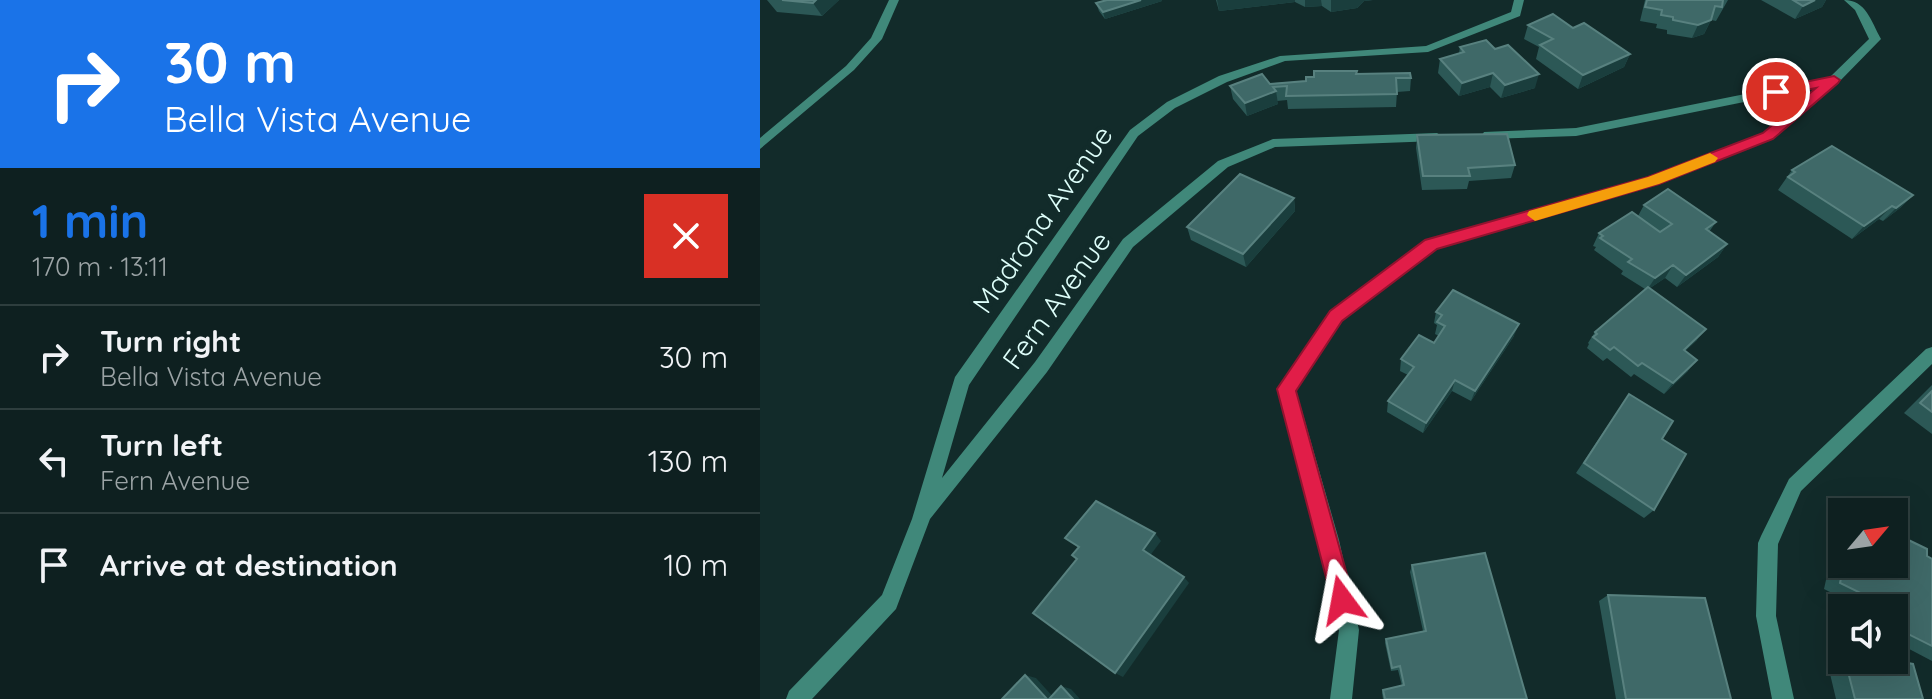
<!DOCTYPE html>
<meta charset="utf-8">
<style>
:root{--surface:#0e2020;--page:#1c2d2d;--text:#f1f3f6;--muted:#9ba3a5;--line:#2e3e3e;--accent:#1a73e8}
body{margin:0;font-family:Quicksand,sans-serif;background:var(--page);color:var(--text);height:100vh;display:flex;flex-direction:column;font-size:30px;white-space:nowrap}
*{box-sizing:border-box;margin:0}
p{font-size:26px;color:var(--muted)}
.icon{flex:none;width:44px;height:44px;fill:none;stroke:currentColor;stroke-width:2;stroke-linecap:round;stroke-linejoin:round}
.map{position:relative;flex:1;overflow:hidden}
.details{display:flex;flex-direction:column;background:var(--surface);width:760px}
.details>*{flex:none}
.hud{background:#1a73e8;color:#fff;overflow:hidden}
.needle{width:52px;rotate:61deg}
.tools{position:absolute;left:1068px;top:498px;display:grid;gap:16px}
.tools a{display:grid;place-items:center;width:80px;height:80px;border-radius:0px;background:var(--surface);box-shadow:0 8px 32px #0002,0 0 0 2px var(--line);font-size:40px}
.pin{position:absolute;display:grid;place-items:center;width:68px;height:68px;color:#fff;margin:-34px;border:4px solid #fff;border-radius:50%;box-shadow:0 2px 8px #0007}
.me{position:absolute;width:88px;margin:-44px;rotate:347deg;stroke-linejoin:round;filter:drop-shadow(0 0 6px #0008)}
.turn{display:flex;align-items:center;gap:28px;height:168px;padding:0 32px;font-size:36px}
.turn .icon{width:104px;height:104px;stroke-width:2.5}
.turn b{display:block;font-size:56px;line-height:68px}
.round{display:grid;place-items:center;flex:none;width:84px;height:84px;border-radius:0px;background:var(--page)}
.overview{display:flex;align-items:center;justify-content:space-between;height:136px;padding:0 32px}
h1{font-size:48px;font-weight:700;line-height:60px;color:var(--accent)}
ul{padding:0;list-style:none}
li{display:flex;align-items:center;gap:24px;height:104px;padding:0 32px;border-top:2px solid var(--line)}
li div{flex:1}
li b{display:block;font-size:30px}
li em{font-style:normal}
main{display:flex;flex:1;min-height:0}
.map>svg:first-child{display:block}
.lines{fill:none;stroke-linecap:round;stroke-linejoin:round}
.minor{fill:#40887a;fill-rule:evenodd}
.wall{fill:#2c5856}
.shaded-wall{fill:#1a3e3d}
.building{fill:#3f6968;stroke:#58817f;stroke-width:2}
.route{fill:#e11d48;stroke:#92132f;stroke-width:2}
.slow{fill:#f59e0b}
.labels{text-anchor:middle;dominant-baseline:central;stroke-width:8;stroke-linejoin:round;paint-order:stroke}
.street-label{font-size:28px;fill:#defefa;stroke:#122b2a}
</style>
<main>
<section class="details">
<div class="hud">
<div class="turn"><svg class="icon" aria-label="right" viewBox="0 0 24 24"><path d="M7 20v-9h11M14 6l5 5-5 5"/></svg><div><b>30 m</b>Bella Vista Avenue</div></div>
</div>
<div class="overview"><div><h1>1 min</h1><p>170 m · 13:11</p></div><a class="round" style="background:#d93025;color:#fff"><svg class="icon" aria-label="close" viewBox="0 0 24 24"><path d="M6 6l12 12M18 6L6 18"/></svg></a></div>
<ul>
<li><svg class="icon" aria-label="right" viewBox="0 0 24 24"><path d="M7 20v-9h11M14 6l5 5-5 5"/></svg><div><b>Turn right</b><p>Bella Vista Avenue</p></div><em>30 m</em></li>
<li><svg class="icon" aria-label="left" viewBox="0 0 24 24"><path d="M17 20v-9H6M10 6l-5 5 5 5"/></svg><div><b>Turn left</b><p>Fern Avenue</p></div><em>130 m</em></li>
<li><svg class="icon" aria-label="arrive" viewBox="0 0 24 24"><path d="M6 21V4h12l-3 4 3 4H6"/></svg><div><b>Arrive at destination</b></div><em>10 m</em></li>
</ul>
</section>
<div class="map">
<svg width="1172" height="699" viewBox="0 0 1172 699">
<rect width="100%" height="100%" fill="#122b2a"/>
<g class="lines">
<g class="minor">
<path d="M129,0h10l-17,39 -28,31 -94,79v-11l86,-72 25,-28z"/>
<path d="M754,0h10l-4,16 -92,36 -143,9 -58,21 -52,26 -37,28 -169,249 -27,93 93,-116 88,-123 95,-78 55,-22 164,-6 6,4 -6,4 -162,6 -47,20 -95,80 -86,125 -117,147 -34,90 -84,90h-26l3,-8 93,-96 30,-76 43,-142 175,-247 37,-28 52,-26 61,-20 146,-10 85,-34z"/>
<path d="M1084,0c22,0 27,21 37,39l-43,44 -66,56 -114,45 -222,65 -95,71 -45,70 43,150 20,90 -7,69h-22l9,-69 -20,-90 -40,-151 52,-77 95,-71 222,-63 116,-45 55,-46 -243,49 -88,3 -6,-4 2,-3 92,-4 254,-51 39,-38 -14,-29z"/>
<path d="M1172,347v17l-131,127 -23,53 -2,72 18,83h-22l-16,-83 2,-73 3,-7 28,-57 137,-130z"/>
</g>
</g>
<g class="wall">
<path d="M7,0h72l-17,16 -45,-4z"/>
<path d="M456,0h157l-9,1 -7,7 -26,4 -9,-6 -17,1 -10,-5 -76,9z"/>
<path d="M885,0h83l-12,21 -5,-1 -7,14 -12,4 -25,-4v-4l-11,-2 1,-4 -17,-3z"/>
<path d="M1001,0h65l-4,7 -27,12z"/>
<path d="M402,1l-57,18 -6,-8 -3,-8z"/>
<path d="M768,25l45,3 57,26 -6,13 -46,22 -42,-30 3,-12 -15,-8z"/>
<path d="M700,47l75,41 -34,10 -11,-11 -31,9 -21,-23 2,-14 19,-6z"/>
<path d="M596,74l55,4 -1,13 -13,1 -1,15 -108,2 -1,-9 -10,1 1,3 -31,12 -14,-17 -3,-13 76,-5z"/>
<path d="M657,135l98,30 -4,13 -42,3 -2,8 -45,1 -6,-42z"/>
<path d="M1032,170l121,25 -13,13 -17,13 -4,-2 -27,20 -74,-49z"/>
<path d="M534,198l1,13 -49,56 -55,-27 -4,-13z"/>
<path d="M884,205l72,17 -7,10 18,12 -9,13 -41,30 -12,-9 -15,10 47,52 -12,11 3,20 -24,23 -30,-20 -3,3 -24,-19 -4,3 -16,-13 2,-4 -1,-1 7,-11 50,-43 -24,-15 2,-3 -29,-21 2,-3 -3,-1 6,-13 39,-17z"/>
<path d="M676,312l78,24 -43,65 -19,-10 -29,42 -36,-21 1,-11 20,-26 -8,-4 1,-12 33,-16 5,-7 -4,-2 2,-9 -3,-2z"/>
<path d="M1172,385v49l-28,-21z"/>
<path d="M869,394l25,116 -10,8 -68,-45z"/>
<path d="M1082,528v36h52l33,-8 5,3v102l-38,-20v-33h-39l1,-3 -32,-16 13,-59z"/>
<path d="M652,565l115,134h-144l-1,-6 1,-3 19,-4 -4,-16 -7,1 -6,-28 1,-4 37,-8 -13,-59z"/>
<path d="M848,595l123,104h-115l-17,-98z"/>
<path d="M1082,653v7h48l33,39h-87l-10,-42z"/>
</g>
<g class="shaded-wall">
<path d="M56,0h23l-17,16 -9,-13z"/>
<path d="M381,0h21v1l-57,18 -2,-7z"/>
<path d="M457,0h78v2l-76,9z"/>
<path d="M545,0h16l1,6 -17,1z"/>
<path d="M571,0h42l-9,1 -7,7 -26,4z"/>
<path d="M1055,0h11l-4,7 -27,12 8,-13z"/>
<path d="M951,20l-7,14 -12,4 6,-13z"/>
<path d="M870,54l-6,13 -46,22 5,-14z"/>
<path d="M733,73l-3,14 -31,9 3,-13z"/>
<path d="M779,74l-4,14 -34,10 4,-13z"/>
<path d="M516,91l2,13 -31,12 -2,-13z"/>
<path d="M1153,195l-13,13 -17,13 13,-13z"/>
<path d="M534,198l1,13 -49,56 -3,-13z"/>
<path d="M1132,206l-13,13 -27,20 12,-13z"/>
<path d="M967,244l-9,13 -41,30 9,-12z"/>
<path d="M913,265l-8,13 -18,12 8,-12z"/>
<path d="M759,324l-5,12 -43,65 4,-10z"/>
<path d="M946,329l-9,11 -22,21 9,-11z"/>
<path d="M937,360l-9,11 -24,23 9,-11z"/>
<path d="M695,380l-3,11 -29,42 3,-10z"/>
<path d="M395,533l6,8 -12,16 -6,-7z"/>
<path d="M424,577l5,6 -66,94 -8,-4z"/>
<path d="M265,675l11,3 19,21h-8z"/>
<path d="M301,686l10,3 9,10h-7z"/>
</g>
<g class="building">
<path d="M22,0h34l-3,3z"/>
<path d="M347,0h34l-38,12 -7,-9z"/>
<path d="M887,0h76l-1,7 -7,-1 -4,14 -13,5 -25,-5v-3l-12,-2 1,-5 -17,-3z"/>
<path d="M1033,0h22l-12,6z"/>
<path d="M793,14l20,14 11,-5 46,31 -47,21 -43,-30 13,-6 -25,-14z"/>
<path d="M726,40l9,9 13,-4 31,29 -34,11 -12,-12 -31,10 -22,-24 24,-7 -4,-5z"/>
<path d="M554,71h43l-1,3 54,-1 1,5h-15l1,16 -111,2 1,-10 -14,1 3,4 -31,12 -15,-17 32,-12 8,10 36,-3v-4h8z"/>
<path d="M747,134l8,31 -47,3 2,8h-47l-6,-41z"/>
<path d="M1072,146l81,49 -17,13 -4,-2 -28,20 -76,-49 7,-5 -3,-2z"/>
<path d="M480,174l54,24 -51,56 -56,-27z"/>
<path d="M908,189l48,33 -10,7 21,15 -41,31 -13,-10 -18,13 -27,-16 4,-3 -32,-21 3,-2 -4,-3 33,-21 28,20 12,-8 -28,-19z"/>
<path d="M888,287l58,42 -22,21 13,10 -24,23 -31,-20 -4,3 -24,-19 -4,3 -17,-13 4,-3 -2,-2z"/>
<path d="M693,290l66,34 -44,67 -20,-11 -29,43 -38,-22 26,-34 -13,-8 18,-24 15,8 11,-17 -8,-4 5,-7 -6,-3z"/>
<path d="M1172,391v21l-12,-9z"/>
<path d="M869,394l44,27 -11,18 24,15 -32,56 -70,-47z"/>
<path d="M336,501l59,32 -12,17 41,27 -69,96 -82,-60 44,-54 -5,-4 7,-8 -14,-9z"/>
<path d="M1134,533l33,16v7l5,3v87l-38,-19v-19h-23l2,-9 -33,-16 4,-19h50z"/>
<path d="M725,553l42,146h-142l-2,-9 21,-5 -4,-19 -8,2 -6,-29 40,-8 -14,-66z"/>
<path d="M848,595l97,3 26,101h-105z"/>
<path d="M1085,660h45l23,4 10,35h-68z"/>
<path d="M265,675l22,24h-45z"/>
<path d="M301,686l12,13h-24z"/>
</g>
<path class="route" d="M1074,76l6,4 -2,3 -65,56 -114,45 -222,65 -95,72 -46,70 58,209 -4,8 -8,3 -8,-3 -57,-219 53,-78 95,-71 223,-63 115,-44 53,-45 -40,8 -7,-4 2,-3z"/>
<path class="slow" d="M950,153l8,5 -3,4 -56,22 -124,37 -8,-6 2,-4 119,-34z"/>
<g class="labels">
<g class="street-label">
<text transform="translate(282 219) rotate(-55)">Madrona Avenue</text>
<text transform="translate(296 300) rotate(-54)">Fern Avenue</text>
</g>
</g>
</svg>
<div class="tools">
<a><svg class="needle" viewBox="-14 -14 28 28"><path d="M0-13l5 13h-10z" fill="#e53935"/><path d="M0 13l5-13h-10z" fill="#9ba3a5"/></svg></a>
<a><svg class="icon" aria-label="sound" viewBox="0 0 24 24"><path d="M4 9h4l5-4v14l-5-4H4zM17 9q2 3 0 6"/></svg></a>
</div>
<div class="pin" style="left:1016px;top:92px;background:#d93025"><svg class="icon" aria-label="arrive" viewBox="0 0 24 24"><path d="M6 21V4h12l-3 4 3 4H6"/></svg></div>
<svg class="me" style="left:582px;top:600px" viewBox="-20 -20 40 40"><path d="M0-17L14 15 0 8-14 15z" fill="#e11d48" stroke="#fff" stroke-width="4"/></svg>
</div>
</main>
